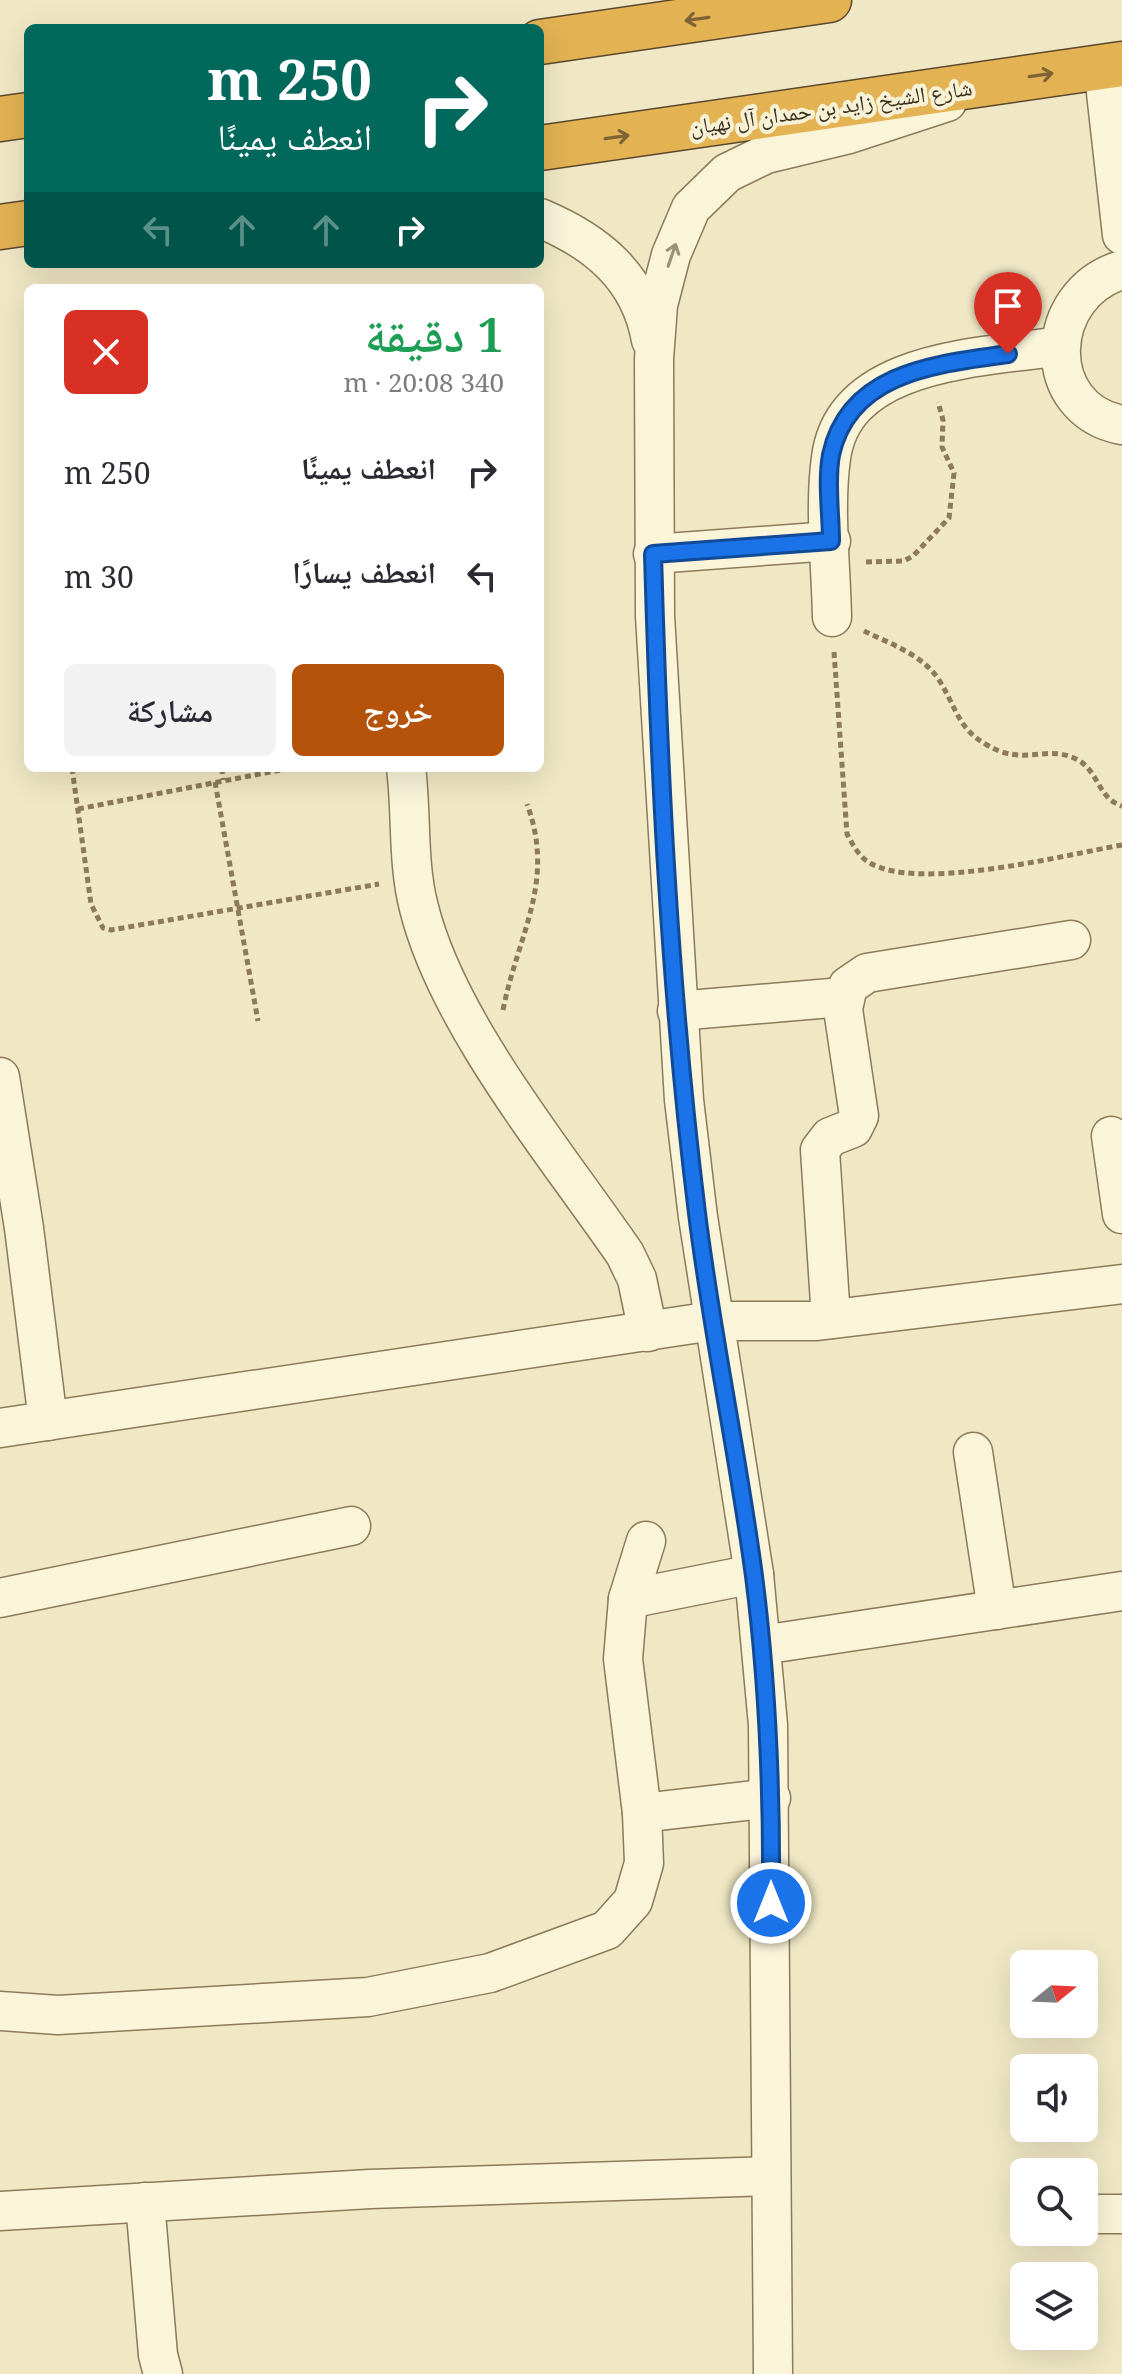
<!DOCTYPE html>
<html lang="ar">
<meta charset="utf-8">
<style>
:root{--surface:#fff;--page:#f2f2f3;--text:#2b2b33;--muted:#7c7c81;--accent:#b45309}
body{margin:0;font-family:"Noto Serif","Noto Naskh Arabic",serif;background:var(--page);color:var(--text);direction:rtl;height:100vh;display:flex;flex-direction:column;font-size:30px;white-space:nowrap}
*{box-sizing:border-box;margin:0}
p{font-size:26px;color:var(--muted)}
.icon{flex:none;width:44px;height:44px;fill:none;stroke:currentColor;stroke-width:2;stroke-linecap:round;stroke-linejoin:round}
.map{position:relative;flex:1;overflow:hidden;direction:ltr}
.sheet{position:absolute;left:24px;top:284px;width:520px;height:488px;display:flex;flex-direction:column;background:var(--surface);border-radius:12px;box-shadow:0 8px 32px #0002;direction:rtl}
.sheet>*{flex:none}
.banner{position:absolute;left:24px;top:24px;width:520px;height:244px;border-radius:12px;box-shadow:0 8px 32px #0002;direction:rtl;background:#00695c;color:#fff;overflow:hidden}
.needle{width:52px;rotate:72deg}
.fabs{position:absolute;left:1010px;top:1950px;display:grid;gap:16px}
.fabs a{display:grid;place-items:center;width:88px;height:88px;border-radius:12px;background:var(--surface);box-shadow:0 8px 32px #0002;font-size:40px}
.pin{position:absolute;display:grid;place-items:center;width:68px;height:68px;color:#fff;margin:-82px -34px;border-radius:50% 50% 50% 0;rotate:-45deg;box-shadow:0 0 8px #0007}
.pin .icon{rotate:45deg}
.me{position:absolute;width:88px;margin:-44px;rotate:0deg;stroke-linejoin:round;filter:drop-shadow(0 0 6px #0008)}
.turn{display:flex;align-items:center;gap:28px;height:168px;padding:0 40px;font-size:36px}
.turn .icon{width:104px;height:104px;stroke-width:2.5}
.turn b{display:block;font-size:56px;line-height:68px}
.lanes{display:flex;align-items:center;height:76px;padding:0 40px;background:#0003;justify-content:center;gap:40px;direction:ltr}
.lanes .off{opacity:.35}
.round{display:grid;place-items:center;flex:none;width:84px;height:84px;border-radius:12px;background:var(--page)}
.summary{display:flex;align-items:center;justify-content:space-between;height:136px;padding:0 40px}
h1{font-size:48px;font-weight:600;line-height:60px;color:#1e9e55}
.cta{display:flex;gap:16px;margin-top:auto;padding:16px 40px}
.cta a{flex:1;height:92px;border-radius:12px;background:var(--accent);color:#fff;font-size:32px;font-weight:600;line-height:92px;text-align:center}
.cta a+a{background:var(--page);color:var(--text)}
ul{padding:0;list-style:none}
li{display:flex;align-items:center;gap:24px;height:104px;padding:0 40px}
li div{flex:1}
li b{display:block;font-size:30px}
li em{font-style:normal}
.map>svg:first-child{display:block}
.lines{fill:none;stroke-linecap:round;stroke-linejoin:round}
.minor-casing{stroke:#8c7a5a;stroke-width:41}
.highway-casing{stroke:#5a472e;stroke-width:47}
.path{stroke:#8c7a5a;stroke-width:5;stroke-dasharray:6 4;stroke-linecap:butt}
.minor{stroke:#faf4d9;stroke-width:38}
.highway{stroke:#e2b253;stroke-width:44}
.oneway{stroke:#7e6434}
.oneway2{stroke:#9b927c}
.route-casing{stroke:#114b97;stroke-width:20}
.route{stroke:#1a73e8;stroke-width:14}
.labels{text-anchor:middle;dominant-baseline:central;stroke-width:8;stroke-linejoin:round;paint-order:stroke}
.street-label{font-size:22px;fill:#3c301f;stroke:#f7f1d5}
</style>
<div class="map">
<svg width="1122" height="2374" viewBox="0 0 1122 2374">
<rect width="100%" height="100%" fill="#f0e8c5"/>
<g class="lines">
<g class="minor-casing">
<g id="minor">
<path d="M1103,66l19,169"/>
<path d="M540,218c57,24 100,59 111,122"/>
<path d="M1122,270c-79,23 -84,139 0,155"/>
<path d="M653,554l178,-13"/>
<path d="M832,617c-1,-50 -8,-110 -1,-159 13,-100 153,-100 229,-112"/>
<path d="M406,768c6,47 1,94 13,140 29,116 138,247 206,346l12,25 11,53"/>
<path d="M677,1011l166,-14"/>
<path d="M0,1077l24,151 24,193"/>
<path d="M1111,1136l11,78"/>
<path d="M831,1319l-11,-169 10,-13 23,-9 6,-12 -16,-107 5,-23 19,-13 204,-33"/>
<path d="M0,1428l713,-107h104l305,-37"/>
<path d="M973,1452l24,158"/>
<path d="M0,1598l351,-72"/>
<path d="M628,1599l126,-25"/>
<path d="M762,1645l360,-54"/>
<path d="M642,1813l129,-15"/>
<path d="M0,2011l58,4 310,-18 122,-24 117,-43 26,-29 11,-38 -2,-50 -19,-154 5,-60 18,-58"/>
<path d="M145,2202l13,153 5,19"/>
<path d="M0,2211l370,-22 401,-13"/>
<path d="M1084,2214h38"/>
<path d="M773,2374l-5,-649 -14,-151 -56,-357 -14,-117 -29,-484 -1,-257 4,-54 13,-50 20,-47 36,-35 39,-19 83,-20 98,-32"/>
</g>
</g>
<g class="highway-casing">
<g id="highway">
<path d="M540,42l289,-42"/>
<path d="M0,119l28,-4"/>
<path d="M540,148l582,-84"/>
<path d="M0,227l28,-4"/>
</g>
</g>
<g class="path">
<path d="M866,562l38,-1 9,-5 36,-38 5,-45 -12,-26 1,-27 -5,-18"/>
<path d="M864,631c25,12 56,23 73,46 18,26 20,52 50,68 37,22 59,-1 89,14 23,11 21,39 46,47"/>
<path d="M834,652l13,182c6,11 12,23 23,29 50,29 194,-8 252,-18"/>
<path d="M72,768l19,136 12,24 8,2 268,-46"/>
<path d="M222,768l1,12"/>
<path d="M215,782l43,239"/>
<path d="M78,809l213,-41"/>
<path d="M503,1010c15,-76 53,-128 24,-206"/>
</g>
<use href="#minor" class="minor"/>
<use href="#highway" class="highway"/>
</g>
<defs><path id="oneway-shaft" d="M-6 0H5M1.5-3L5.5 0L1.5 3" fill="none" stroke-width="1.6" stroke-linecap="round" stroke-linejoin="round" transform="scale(2)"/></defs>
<g class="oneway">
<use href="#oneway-shaft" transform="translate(697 19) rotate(172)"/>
<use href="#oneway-shaft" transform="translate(1041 75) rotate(-8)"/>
<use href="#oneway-shaft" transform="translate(617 137) rotate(-8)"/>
</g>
<use class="oneway2" href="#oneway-shaft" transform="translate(672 255) rotate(-71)"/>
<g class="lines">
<g class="route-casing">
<path id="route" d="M771,1903c1,-109 -3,-218 -17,-327 -16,-121 -42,-241 -57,-363 -27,-218 -38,-439 -44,-659l178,-13c0,-27 -5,-59 0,-86 18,-84 108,-91 177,-101"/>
</g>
<use href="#route" class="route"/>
</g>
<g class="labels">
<g class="street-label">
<text transform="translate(831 106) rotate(-8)">شارع الشيخ زايد بن حمدان آل نهيان</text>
</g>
</g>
</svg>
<div class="fabs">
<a><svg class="needle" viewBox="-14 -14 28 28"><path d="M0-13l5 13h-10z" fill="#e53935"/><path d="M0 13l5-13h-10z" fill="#7c7c81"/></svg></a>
<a><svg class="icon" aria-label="sound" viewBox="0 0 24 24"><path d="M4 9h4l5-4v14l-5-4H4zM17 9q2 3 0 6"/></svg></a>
<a><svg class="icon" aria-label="search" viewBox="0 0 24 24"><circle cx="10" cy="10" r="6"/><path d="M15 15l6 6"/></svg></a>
<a><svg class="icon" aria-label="layers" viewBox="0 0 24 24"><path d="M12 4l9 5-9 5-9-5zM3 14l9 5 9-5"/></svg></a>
</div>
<div class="pin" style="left:1008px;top:354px;background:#d93025"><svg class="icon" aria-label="arrive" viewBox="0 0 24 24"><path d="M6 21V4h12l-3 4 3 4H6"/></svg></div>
<svg class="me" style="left:771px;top:1903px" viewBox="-20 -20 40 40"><circle r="17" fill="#1a73e8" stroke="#fff" stroke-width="3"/><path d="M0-11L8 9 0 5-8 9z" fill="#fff"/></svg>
<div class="banner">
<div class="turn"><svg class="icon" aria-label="right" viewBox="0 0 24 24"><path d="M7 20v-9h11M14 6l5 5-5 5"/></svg><div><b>250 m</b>انعطف يمينًا</div></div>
<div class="lanes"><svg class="icon off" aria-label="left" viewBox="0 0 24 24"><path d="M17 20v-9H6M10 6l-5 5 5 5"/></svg><svg class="icon off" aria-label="ahead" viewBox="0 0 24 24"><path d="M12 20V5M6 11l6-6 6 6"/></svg><svg class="icon off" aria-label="ahead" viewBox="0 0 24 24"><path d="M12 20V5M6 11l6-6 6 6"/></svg><svg class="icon" aria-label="right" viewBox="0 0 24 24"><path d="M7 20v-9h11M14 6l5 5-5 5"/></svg></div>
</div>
<section class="sheet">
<div class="summary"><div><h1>1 دقيقة</h1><p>340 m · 20:08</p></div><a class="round" style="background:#d93025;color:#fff"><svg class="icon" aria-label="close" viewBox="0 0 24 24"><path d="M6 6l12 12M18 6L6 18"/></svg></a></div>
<ul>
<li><svg class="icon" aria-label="right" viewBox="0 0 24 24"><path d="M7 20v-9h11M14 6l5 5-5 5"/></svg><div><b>انعطف يمينًا</b></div><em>250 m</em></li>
<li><svg class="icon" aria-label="left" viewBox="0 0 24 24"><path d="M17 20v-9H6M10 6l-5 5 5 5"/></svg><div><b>انعطف يسارًا</b></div><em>30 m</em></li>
</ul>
<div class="cta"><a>خروج</a><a>مشاركة</a></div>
</section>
</div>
